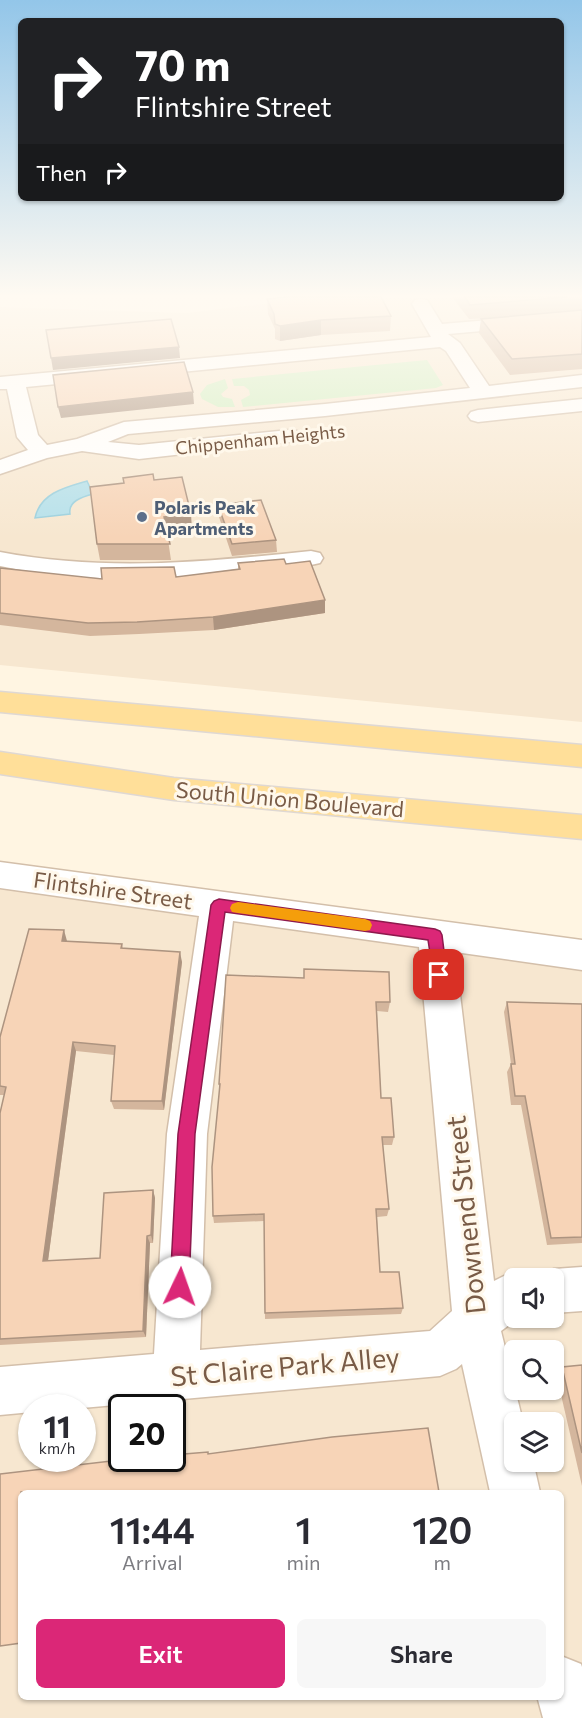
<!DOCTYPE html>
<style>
:root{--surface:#fff;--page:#f7f7f7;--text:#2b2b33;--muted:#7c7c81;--accent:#db2777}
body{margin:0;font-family:Commissioner,sans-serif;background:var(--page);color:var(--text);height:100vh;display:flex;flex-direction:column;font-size:22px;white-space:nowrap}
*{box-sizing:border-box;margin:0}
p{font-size:20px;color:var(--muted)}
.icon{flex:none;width:33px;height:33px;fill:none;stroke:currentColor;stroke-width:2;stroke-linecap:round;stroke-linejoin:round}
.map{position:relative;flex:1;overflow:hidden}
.sheet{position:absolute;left:18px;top:1490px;width:546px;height:210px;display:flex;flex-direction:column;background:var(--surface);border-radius:9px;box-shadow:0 2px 4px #0004}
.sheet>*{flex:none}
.banner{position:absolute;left:18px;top:18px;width:546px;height:183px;border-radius:9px;box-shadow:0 2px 4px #0004;background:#202124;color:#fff;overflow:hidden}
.buttons{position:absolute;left:504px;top:1268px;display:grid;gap:12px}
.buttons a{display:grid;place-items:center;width:60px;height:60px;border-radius:9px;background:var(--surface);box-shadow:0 2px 4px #0004;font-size:30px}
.speed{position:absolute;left:18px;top:1394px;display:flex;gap:12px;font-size:30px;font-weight:700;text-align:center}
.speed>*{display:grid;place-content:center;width:78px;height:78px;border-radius:50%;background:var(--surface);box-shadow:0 2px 4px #0004;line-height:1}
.speed small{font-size:15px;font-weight:400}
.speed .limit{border:3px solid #111;border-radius:9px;background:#fff;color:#111}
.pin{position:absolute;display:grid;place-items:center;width:51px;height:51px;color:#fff;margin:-26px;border-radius:12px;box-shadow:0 3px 9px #0006}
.me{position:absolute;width:66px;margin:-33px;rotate:3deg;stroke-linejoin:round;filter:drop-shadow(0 0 4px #0008)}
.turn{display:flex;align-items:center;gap:21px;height:126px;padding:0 18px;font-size:27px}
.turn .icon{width:78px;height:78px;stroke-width:2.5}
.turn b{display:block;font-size:42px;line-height:51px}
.then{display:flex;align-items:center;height:57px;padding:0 18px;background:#0003;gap:12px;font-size:22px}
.eta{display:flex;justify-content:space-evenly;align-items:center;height:102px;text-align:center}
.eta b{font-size:36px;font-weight:600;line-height:42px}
.action{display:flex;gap:12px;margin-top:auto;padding:12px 18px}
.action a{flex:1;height:69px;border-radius:9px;background:var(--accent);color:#fff;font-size:24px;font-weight:600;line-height:69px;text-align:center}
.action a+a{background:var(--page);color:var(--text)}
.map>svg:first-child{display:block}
.residential{fill:#f7e7d0;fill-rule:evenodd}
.green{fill:#cfeebf}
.water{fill:#b5e0ea;stroke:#9acfdd;stroke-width:1.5}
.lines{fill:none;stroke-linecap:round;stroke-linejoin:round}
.minor-casing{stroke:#d3bfaa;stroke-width:3}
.major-casing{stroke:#dfd8d3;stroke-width:3}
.minor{fill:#fff;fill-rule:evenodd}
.major{fill:#ffdf99;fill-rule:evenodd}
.wall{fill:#d4b69d}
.shaded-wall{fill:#ad9480}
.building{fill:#f7d4b7;stroke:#ad9480;stroke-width:1.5}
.route{fill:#db2777;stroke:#8e194d;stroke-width:1.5}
.slow{fill:#f59e0b}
.service-dot{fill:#5c6f8a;stroke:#fff8eb;stroke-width:2}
.labels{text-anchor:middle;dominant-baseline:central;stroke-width:6;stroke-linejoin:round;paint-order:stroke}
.far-street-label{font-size:18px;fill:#795b46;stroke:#fff8eb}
.far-service-label{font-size:18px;font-weight:bold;fill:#4e5e75;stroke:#fff8eb;text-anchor:start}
.street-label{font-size:22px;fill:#795b46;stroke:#fff8eb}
.near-street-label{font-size:27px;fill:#795b46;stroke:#fff8eb}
</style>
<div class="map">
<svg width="582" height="1718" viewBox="0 0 582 1718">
<rect width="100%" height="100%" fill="#fff5e2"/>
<g class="residential">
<path d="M321,297h261v425l-582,-57v-358l186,6z"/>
<path d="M0,875l582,81v762h-582zM514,1278h40v39h-40zM514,1350h40v39h-40zM32,1407h50v51h-50zM122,1407h50v51h-50zM514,1422h40v39h-40zM21,1492h540v204h-540z"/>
</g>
<g class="green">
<path d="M427,360l16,25 -7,3 -193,19 -2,-7 9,-5 -1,-5 -5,-4h-10l-2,-7z"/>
<path d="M225,379l3,9 -7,6 2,3 9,2 3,8h-17l-16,-8 -2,-5 7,-9z"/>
</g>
<path class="water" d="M87,481l6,13c-11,3 -25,7 -23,20l-35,4c5,-25 31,-31 52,-37z"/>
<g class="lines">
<g class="minor-casing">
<g id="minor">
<path d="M421,299l6,1 15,24 140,-12v10l-134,12 12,9 29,43 93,-11v12l-257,29 -197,18 -20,8 31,3 150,-15 8,1 3,5 -3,5 -8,1 -150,17 -57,-8 -35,7 -47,16v-14l28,-10 -11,-13 -10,-48h-7v-12l431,-40 -19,-33 3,-4zM440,347l6,4 24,37 -145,16 -201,18 -47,17 -30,6 -9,-10 -12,-48z"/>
<path d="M582,399v12l-104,11 -7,-2 -3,-4 3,-4 7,-2z"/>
<path d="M311,551l9,2 3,5 -3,5c-24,6 -49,7 -73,9 -84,9 -164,11 -247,-6v-14c106,20 205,10 311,-1z"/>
<path d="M0,862l582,78v30l-127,-18 39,329 20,-10 16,7h-16v39h6l-19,14 22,91h-9v39h19l7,31h-50l-28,-128 -6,5 -16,7 -358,32 -50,-1v5l-32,3v-48l154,-13 13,-220 32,-218 -199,-28zM233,921l186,26 33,364 -22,20 -230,19 7,-216z"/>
<path d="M582,1267v44l-28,2v-35h-17l1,-3 16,-6z"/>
<path d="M561,1656l20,8 1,3v51h-39l-6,-22h24z"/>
</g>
</g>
<g class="major-casing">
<g id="major">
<path d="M0,692l582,53v22l-582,-55z"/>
<path d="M0,752l174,26 408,37v24l-408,-39 -174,-26z"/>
</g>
</g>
<use href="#minor" class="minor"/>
<use href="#major" class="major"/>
</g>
<g class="wall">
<path d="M452,297h130v72l-72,6 -31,-42 2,-14 10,-1 -22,1z"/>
<path d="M267,299l124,17 -1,15 -69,4 -41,6 -5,-2v-10l-7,-15z"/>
<path d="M154,480l38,50 -25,3 4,27h-71l-3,-16z"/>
<path d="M218,505l58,35 1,12 -45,4 -13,-39z"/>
<path d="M238,563l48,1 39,36v13l-111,17 -75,4 -49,2 -90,-11v-57l102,11 74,-2 62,-8z"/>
<path d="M67,941l55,3 1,4 59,14 -18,148 -50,-1 -3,-8 3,-46 -38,-4 -28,210 52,-3 53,-68 2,8 -2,45h-3l-4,94 -146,8v-232l4,-18h-4v-58z"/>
<path d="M304,978l86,24 -2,10 -11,-1 4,87 13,39 -2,8h-9l6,64 -2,7 -10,1 3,55 23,36 -2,6 -136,5 -1,-98 -50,2 -1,-7 7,-124 -1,-8z"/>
<path d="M507,1002l75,2v239l-35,2 -26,-140h-10l-4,-33 4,-8 -7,-52z"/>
<path d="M582,1365v121l-26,-113 6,-6z"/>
</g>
<g class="shaded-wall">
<path d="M321,320v15l-41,6v-15z"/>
<path d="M179,347l1,11 -127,12 -2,-12z"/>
<path d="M193,392l1,12 -133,14 -3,-11z"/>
<path d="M191,514l1,16 -27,4 -1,-17z"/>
<path d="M325,600v13l-111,17 -1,-13z"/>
<path d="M64,930l3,11 -2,10 -3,-10z"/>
<path d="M180,952l2,10 -18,148 -2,-9z"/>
<path d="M73,1042l3,9 -29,217 -4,-7z"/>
<path d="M153,1190l2,8 -2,45 -2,-8z"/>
<path d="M147,1236l3,7 -4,94 -3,-6z"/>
</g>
<g class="building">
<path d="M286,297h95l10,19 -70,4 -41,6 -5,-2 -1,-10 -7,-15z"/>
<path d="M465,297h102l-97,8z"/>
<path d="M582,310v44l-70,5 -31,-40z"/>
<path d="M171,319l8,28 -128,11 -5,-28z"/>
<path d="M184,362l9,30 -135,15 -5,-32z"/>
<path d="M153,474l1,6 28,-3 9,37 -27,3 6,27h-73l-7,-57 34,-4 -1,-5z"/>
<path d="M261,500l15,40 -44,4 -14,-39z"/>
<path d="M284,559l2,5 24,-3 15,39 -112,17 -76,5 -49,1 -88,-10v-45l102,11 -1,-11 73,-1 2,10 64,-8 -2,-6z"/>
<path d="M29,929l35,1 -2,11 60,3 -1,4 59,4 -18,149h-51l4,-55 -42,-4 -30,219 57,-3 4,-65 49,-3 -2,45 -4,1 -4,95 -143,8v-226l6,-26 -6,-1v-49z"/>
<path d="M304,969l85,3 1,30h-14l5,96h10l3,39h-12l7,72h-13l4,63h19l4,36 -138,5 -1,-99 -51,2 -1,-49 8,-83h-1l7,-109 78,3z"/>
<path d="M507,1002l75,2v233l-31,1 -26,-142h-10l-4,-32h4z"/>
<path d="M582,1365v88l-20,-86z"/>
<path d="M428,1428l11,64h-418v151l-21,3v-172l137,-16h35v-3l36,-3v2l124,-17z"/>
</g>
<linearGradient id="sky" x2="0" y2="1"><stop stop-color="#93c6e9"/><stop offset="0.55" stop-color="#fffaf2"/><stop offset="1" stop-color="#fffaf2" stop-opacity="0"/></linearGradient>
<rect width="582" height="538" fill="url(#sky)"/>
<path class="route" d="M219,899l216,30 5,2 2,4 5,40 -3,4 -5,2 -5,-2 -6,-39 -203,-28 -30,222 -6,153 -3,7 -6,3 -7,-3 -3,-7 8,-153 33,-229 3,-4z"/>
<path class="slow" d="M238,902l127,17 5,2 2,4 -2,5 -5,1 -127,-18 -6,-1 -2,-4 2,-4z"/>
<circle class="service-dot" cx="142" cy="517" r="6"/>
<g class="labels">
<g class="far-street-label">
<text transform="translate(260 439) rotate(-6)">Chippenham Heights</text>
</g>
<g class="far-service-label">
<text x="154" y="507">Polaris Peak<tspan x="154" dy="21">Apartments</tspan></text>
</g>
<g class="street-label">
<text transform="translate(290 799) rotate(5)">South Union Boulevard</text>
<text transform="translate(113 890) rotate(8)">Flintshire Street</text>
</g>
<g class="near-street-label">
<text transform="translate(465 1215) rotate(-96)">Downend Street</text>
<text transform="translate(285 1366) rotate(-5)">St Claire Park Alley</text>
</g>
</g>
</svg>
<div class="buttons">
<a><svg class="icon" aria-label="sound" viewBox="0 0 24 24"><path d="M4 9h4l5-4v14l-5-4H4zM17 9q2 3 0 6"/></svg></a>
<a><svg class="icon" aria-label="search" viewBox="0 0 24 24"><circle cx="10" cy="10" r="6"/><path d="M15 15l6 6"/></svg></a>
<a><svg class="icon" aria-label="layers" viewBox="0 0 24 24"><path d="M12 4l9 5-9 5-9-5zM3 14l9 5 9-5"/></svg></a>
</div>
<div class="speed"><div>11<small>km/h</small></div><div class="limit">20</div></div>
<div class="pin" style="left:439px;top:975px;background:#d93025"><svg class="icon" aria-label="arrive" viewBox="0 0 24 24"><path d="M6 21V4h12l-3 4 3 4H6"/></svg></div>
<svg class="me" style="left:180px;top:1287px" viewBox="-20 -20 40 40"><circle r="19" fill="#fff"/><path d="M0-13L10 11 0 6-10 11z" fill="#db2777"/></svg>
<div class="banner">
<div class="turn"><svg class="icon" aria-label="right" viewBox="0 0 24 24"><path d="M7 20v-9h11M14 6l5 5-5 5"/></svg><div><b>70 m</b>Flintshire Street</div></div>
<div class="then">Then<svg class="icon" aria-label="right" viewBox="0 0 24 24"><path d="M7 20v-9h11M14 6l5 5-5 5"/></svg></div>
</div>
<section class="sheet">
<div class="eta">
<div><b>11:44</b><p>Arrival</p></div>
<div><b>1</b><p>min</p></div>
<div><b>120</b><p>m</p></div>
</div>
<div class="action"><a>Exit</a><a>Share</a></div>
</section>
</div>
